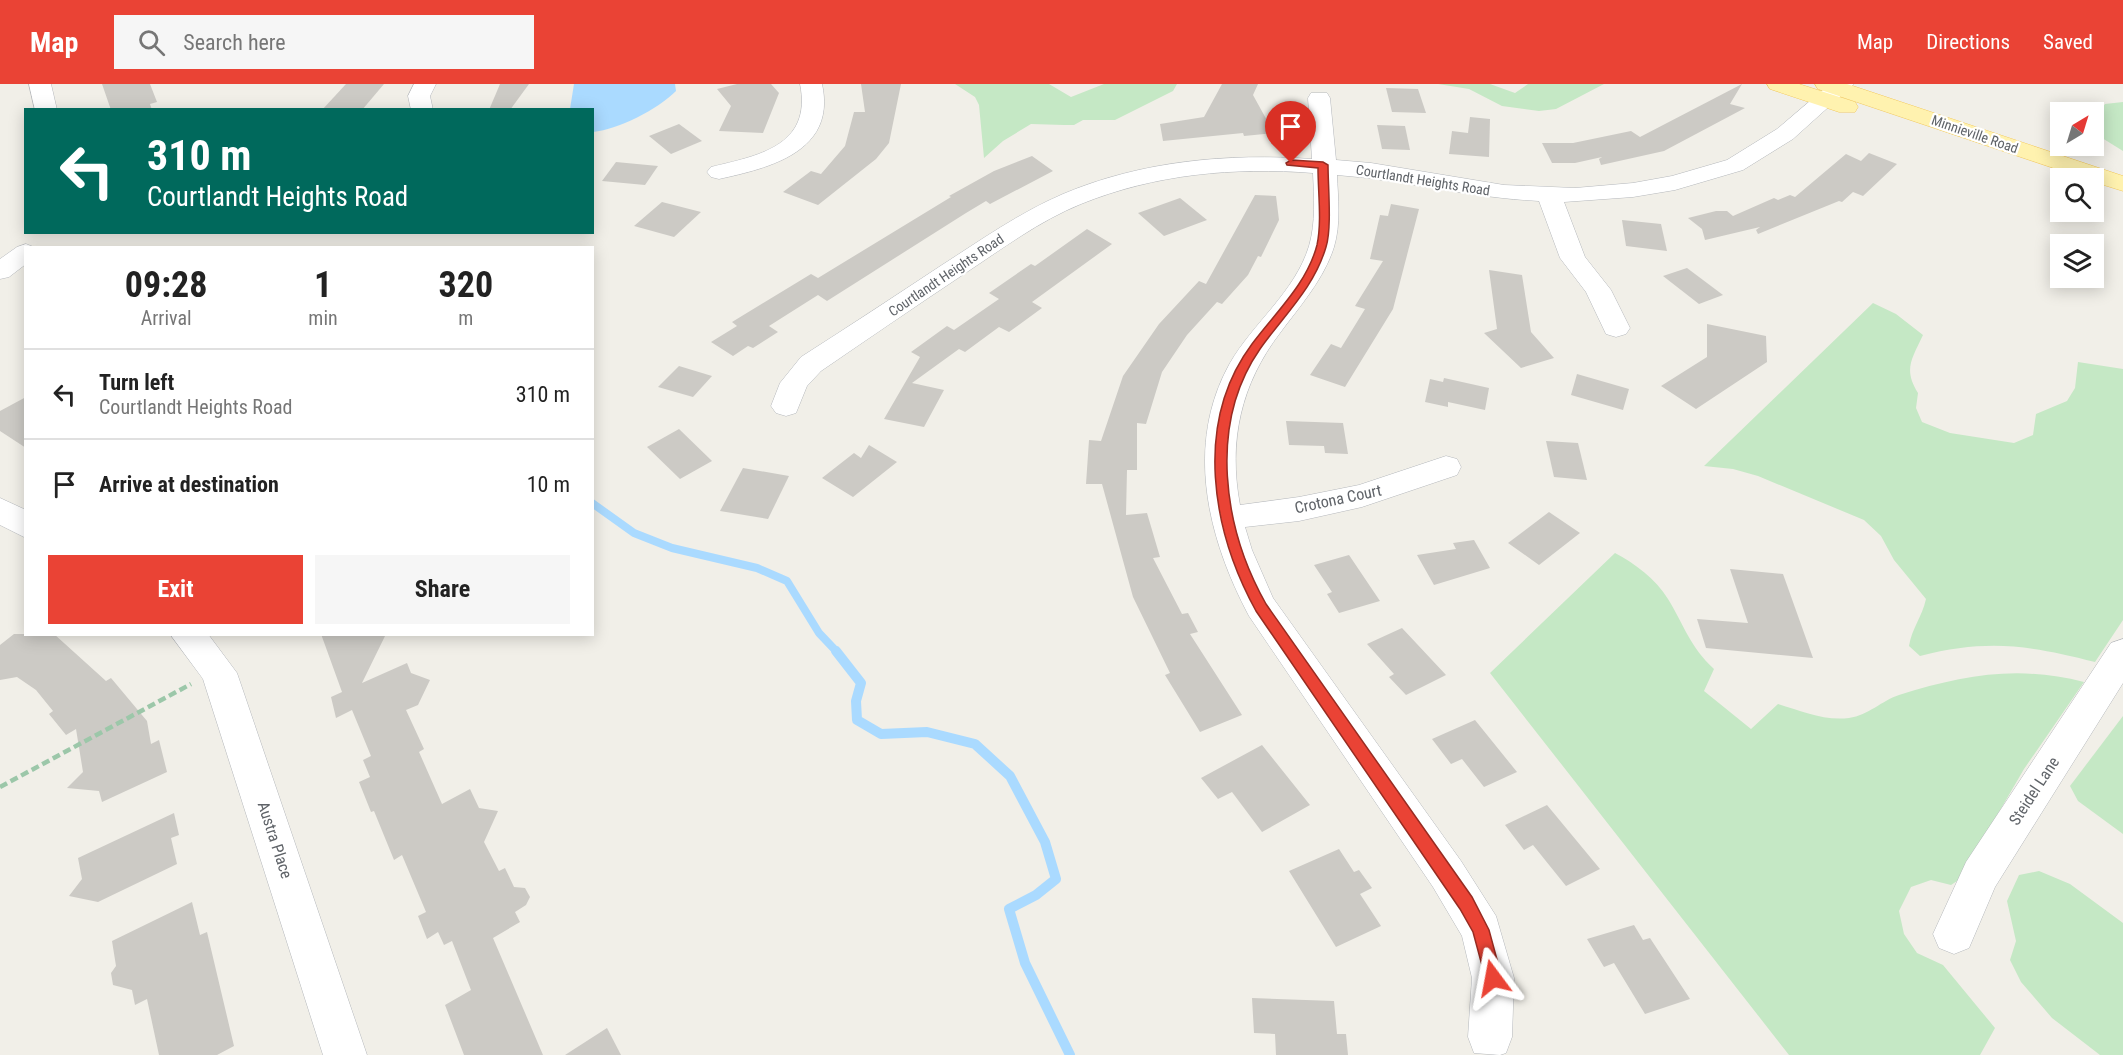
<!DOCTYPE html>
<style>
:root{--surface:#fff;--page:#f6f6f6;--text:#222;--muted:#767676;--line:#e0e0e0;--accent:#ea4335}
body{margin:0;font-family:"Roboto Condensed",sans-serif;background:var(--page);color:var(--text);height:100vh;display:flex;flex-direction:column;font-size:22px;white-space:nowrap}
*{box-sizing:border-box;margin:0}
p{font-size:20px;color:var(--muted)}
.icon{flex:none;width:33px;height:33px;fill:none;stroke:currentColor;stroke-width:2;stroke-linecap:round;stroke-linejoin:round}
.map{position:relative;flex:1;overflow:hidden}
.drawer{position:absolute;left:24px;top:162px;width:570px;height:390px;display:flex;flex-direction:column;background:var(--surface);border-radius:0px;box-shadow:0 3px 15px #0003}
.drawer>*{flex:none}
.banner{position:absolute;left:24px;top:24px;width:570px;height:126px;border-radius:0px;box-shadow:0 3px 15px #0003;background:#00695c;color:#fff;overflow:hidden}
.needle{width:39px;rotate:38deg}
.controls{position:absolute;left:2050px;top:18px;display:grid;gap:12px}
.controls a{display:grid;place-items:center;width:54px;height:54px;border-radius:0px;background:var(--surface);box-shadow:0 3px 15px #0003;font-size:30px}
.pin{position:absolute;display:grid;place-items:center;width:51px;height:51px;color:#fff;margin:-62px -26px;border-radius:50% 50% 50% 0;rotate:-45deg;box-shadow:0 0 6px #0007}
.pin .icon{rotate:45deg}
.me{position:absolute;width:66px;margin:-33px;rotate:347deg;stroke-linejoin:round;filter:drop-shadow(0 0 4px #0008)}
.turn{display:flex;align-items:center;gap:21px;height:126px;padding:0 24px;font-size:27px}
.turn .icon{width:78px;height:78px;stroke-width:2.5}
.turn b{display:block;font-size:42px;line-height:51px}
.eta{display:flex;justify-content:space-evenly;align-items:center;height:102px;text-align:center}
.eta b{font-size:36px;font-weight:700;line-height:42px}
.primary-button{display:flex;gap:12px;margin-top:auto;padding:12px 24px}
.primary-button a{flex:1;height:69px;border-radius:0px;background:var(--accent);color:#fff;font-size:24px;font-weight:700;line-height:69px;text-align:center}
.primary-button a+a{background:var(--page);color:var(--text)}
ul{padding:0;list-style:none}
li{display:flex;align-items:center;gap:18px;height:90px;padding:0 24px;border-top:2px solid var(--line)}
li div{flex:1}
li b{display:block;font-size:22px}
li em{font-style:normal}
header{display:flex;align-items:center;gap:36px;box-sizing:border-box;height:84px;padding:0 30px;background:var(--accent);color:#fff}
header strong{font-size:28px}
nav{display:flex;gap:33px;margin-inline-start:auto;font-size:21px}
.search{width:420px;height:54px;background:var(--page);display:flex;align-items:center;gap:15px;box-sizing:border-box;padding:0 21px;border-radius:0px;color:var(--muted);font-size:22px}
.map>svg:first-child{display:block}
.green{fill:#c5e8c5}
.water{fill:#aadaff}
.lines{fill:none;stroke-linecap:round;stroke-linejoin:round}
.stream-far1{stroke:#aadaff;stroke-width:8}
.stream{stroke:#aadaff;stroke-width:10}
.building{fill:#cccac5}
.minor-casing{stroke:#b5b8bc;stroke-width:1}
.major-casing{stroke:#f2c960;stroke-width:1}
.path{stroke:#9cc7a9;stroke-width:4.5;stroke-dasharray:8 4;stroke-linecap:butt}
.minor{fill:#fff;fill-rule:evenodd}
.major{fill:#fff2af;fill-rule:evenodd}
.route{fill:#ea4335;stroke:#982c22;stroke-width:1.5}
.labels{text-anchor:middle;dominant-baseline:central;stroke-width:4.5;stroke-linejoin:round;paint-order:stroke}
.far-street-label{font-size:14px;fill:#5f6368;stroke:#fff}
.street-label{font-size:16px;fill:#5f6368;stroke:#fff}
</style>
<header>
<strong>Map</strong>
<div class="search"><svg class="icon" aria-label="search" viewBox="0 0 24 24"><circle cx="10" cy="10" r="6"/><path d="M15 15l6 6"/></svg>Search here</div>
<nav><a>Map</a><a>Directions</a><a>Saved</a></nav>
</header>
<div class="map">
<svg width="2123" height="971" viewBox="0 0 2123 971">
<rect width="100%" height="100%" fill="#f1efe8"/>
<g class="green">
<path d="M955,0h94l22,13 33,-13h73l-4,7 -58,29h-32l-9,5h-10l-33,-1 -28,17 -19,17 -5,-53 -4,-8z"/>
<path d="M1438,0h52l25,9 13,-9h76l-48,25 -17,2 -37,-5 -33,-17z"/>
<path d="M2068,18l31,10 6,-8 18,-2v49l-29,-18v-21h-19z"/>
<path d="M1873,219l23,11 27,21c-11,24 -20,34 -5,58l-2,15 6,14 28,11 64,10 19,-8 3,-21 31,-13 8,-13 3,-26 45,7v251l-28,42c-66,-17 -108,-23 -175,-6l-11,-10c3,-18 13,-29 17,-47l-32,-39 -13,-24 -17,-16 -106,-44 -25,-7 -29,-3z"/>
<path d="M1615,469c19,10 41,26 53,46 16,26 22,48 46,70l-10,22 47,38 27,-25c23,7 46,17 71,14 20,-3 32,-17 50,-23 64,-20 119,-30 185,-13l-60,87 -64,110 -9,6 -20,-5 -20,7 -12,24 5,23 13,19 26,12 52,63 -15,27h-191l-299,-382z"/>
<path d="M2123,632v118l-45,-33 -8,-15z"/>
<path d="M2039,787l31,13 53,39v132h-23l-48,-37 -31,-36 -11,-22 6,-19 -9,-40 12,-26z"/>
</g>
<path class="water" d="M574,0h101l1,7c-19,19 -57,38 -83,41l-1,-22 -22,-1z"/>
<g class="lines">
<path class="stream-far1" d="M592,419l42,30 38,15 85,20 30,13 32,52 18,19"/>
<path class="stream" d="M836,567l25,32 -5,18 1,19 24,14 46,-2 48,12 35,32 35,66 11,37 -20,16 -27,14 16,54 45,92"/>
</g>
<g class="building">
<path d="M102,0h48l7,18 -7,2 2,6h-41z"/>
<path d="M346,0h38l-22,26h-40z"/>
<path d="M500,0h29l-19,26h-21z"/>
<path d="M737,0h34l8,9 -16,40 -44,-2 12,-25 -14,-17z"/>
<path d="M861,0h40l-12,59 -13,16 -58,46 -35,-13 28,-21 10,3 24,-28 9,-34h11z"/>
<path d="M1222,0h36l-5,11 21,38 -30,3 -1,-3 -80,8 -3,-17 44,-7z"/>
<path d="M1742,0l-12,20 15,4 -81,43 -63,14 -2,-6 3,-2 -27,6h-23l-10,-20h31l58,-12 9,6z"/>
<path d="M1386,4l32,1 8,24 -34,-1z"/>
<path d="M1470,33l20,2 -1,38 -40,-3 3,-23 16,2z"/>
<path d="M679,40l23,17 -31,13 -22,-18z"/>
<path d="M1377,41l28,1 5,24 -28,-1z"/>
<path d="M1869,69l28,11 -34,32 -10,-4 -11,10 -3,-1 -81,33 -2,-4 4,-3 -55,13 -3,-11 -14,-11 28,-7h11l6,5 41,-18 4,2 12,-5 5,2 51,-43 15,7z"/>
<path d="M1032,72l21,15 -63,33 -4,-3 -20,12 -139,88 -9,-6 -49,31 9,6 -25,16 -5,-2 -15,10 -22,-14 26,-16 -5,-4 79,-48 7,4 133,-81 -2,-1 45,-25z"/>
<path d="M616,78l42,4 -13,19 -43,-4z"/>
<path d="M1255,111l21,1 3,24 -18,37 -3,-1 -10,19 -26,29 -5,-2 -30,33 -25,37 -16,52 -9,-1v47h-10l-1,45 21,-2 13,44 -7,1 29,56 6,-1 10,19 -8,2 52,81 -42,17 -35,-57 5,-2 -37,-76 -31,-113h-16l3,-44 12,1 22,-65 36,-52 40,-43 7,3z"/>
<path d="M1180,114l27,22 -43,16 -26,-23z"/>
<path d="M662,118l39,10 -27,25 -40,-11z"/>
<path d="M1391,120l28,5 -26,100 -48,78 -35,-12 21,-31 10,4 24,-39 -10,-3 28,-45 -13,-2 10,-44 8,1z"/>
<path d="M1622,136l39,4 6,27 -41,-5z"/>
<path d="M1087,145l25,15 -80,58 10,6 -33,24 -10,-5 -34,25 -6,-3 -47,34 32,7 -20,37 -40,-8 36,-62 -9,-5 36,-26 7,4 45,-31 -10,-6 42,-29 4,2z"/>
<path d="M1687,184l36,27 -24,9 -36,-28z"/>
<path d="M1489,186l33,5 9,57 23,26 -33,10 -37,-35 13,-4z"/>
<path d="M1707,240l59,12 1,26 -71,47 -35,-23 46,-29z"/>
<path d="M679,282l33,10 -19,21 -35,-10z"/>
<path d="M1577,290l52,15 -6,21 -52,-15z"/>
<path d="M1444,294l45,10 -4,22 -37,-8v5l-23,-5 5,-23 13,3z"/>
<path d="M26,313v51l-26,-17v-20z"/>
<path d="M1286,337l57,2 5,31 -23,-1 -1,-7 -35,-1z"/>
<path d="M679,345l33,32 -32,18 -33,-32z"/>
<path d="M1546,357l32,2 9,37 -33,-3z"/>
<path d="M869,361l28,17 -44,35 -31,-19 32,-25 7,5z"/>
<path d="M743,384l46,8 -21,43 -48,-8z"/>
<path d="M1549,428l31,21 -41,32 -31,-22z"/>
<path d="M1474,456l16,28 -56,17 -17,-30 39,-6 -3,-6z"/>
<path d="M1349,471l31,46 -41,12 -12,-19 5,-2 -18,-27z"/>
<path d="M1730,485l53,5 30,84 -107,-10 -9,-29 51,4z"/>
<path d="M1402,544l44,47 -40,20 -17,-18 5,-3 -27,-30z"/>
<path d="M14,550h40l52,47 5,-3 36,43 4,23 8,-4 8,32 -65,30 -3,-11 -32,-3 16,-16 -7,-43 -10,6 -17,-21 4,-3 -17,-21 -19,-13 -17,3v-35z"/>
<path d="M321,550h65l-24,49 45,-20 4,10 19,7 -12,25 -12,5 18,39 -5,3 23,52 28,-15 9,19 19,3 -14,31 15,29 6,-3 9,19 11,1 5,9 -4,8 -11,7 5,10 -27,16 50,117h-79l-19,-50 26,-15 -19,-49 -8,4 -6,-13 -11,7 -9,-23 8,-4 -24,-57 -8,5 -20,-49 -3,1 -12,-30 11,-5 -7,-17 8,-4 -19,-46 -16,8 -5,-21 11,-5z"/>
<path d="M1475,636l42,52 -33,15 -22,-28 -11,5 -19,-25z"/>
<path d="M1262,661l48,60 -48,27 -30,-40 -14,7 -17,-21z"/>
<path d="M1547,721l53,64 -34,17 -33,-41 -9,5 -19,-25z"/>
<path d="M174,729l5,22 -8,3 6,26 -79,38 -29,-6 13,-17 -4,-21z"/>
<path d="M1339,765l15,23 5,-2 13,18 -12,6 21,32 -45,21 -47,-76z"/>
<path d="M192,818l8,33 7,-3 27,114 -17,9h-58l-12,-56 -12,6 -3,-15 -19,-5 -2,-12 5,-7 -4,-25z"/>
<path d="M1634,841l9,15 7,-2 40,61 -45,15 -31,-51 -10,4 -17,-28z"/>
<path d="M1252,914l82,3 3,33h9l2,21h-72l-1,-21 -21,-1z"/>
<path d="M607,944l14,27h-56z"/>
</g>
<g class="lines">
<g class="minor-casing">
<g id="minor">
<path d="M29,0h22l6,26h-22z"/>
<path d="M414,0h22l-6,12 3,14h-22l-3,-14z"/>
<path d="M800,0h22c15,68 -53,84 -103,95l-8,-2 -4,-5 4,-5c45,-11 102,-20 89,-83z"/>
<path d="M1830,0h24l-61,55 -50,31 -68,20 -42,7 -69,5 21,55 26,33 19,38 -4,6 -10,3 -10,-3 -20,-42 -26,-34 -21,-57c-68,-3 -134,-21 -202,-26 1,23 4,49 -3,72 -10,32 -34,59 -54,86 -39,51 -52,108 -40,172l59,-8 60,-12 87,-29 11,3 4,8 -4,8 -95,32 -63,14 -54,6 7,23 21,48 188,263 35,55 18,62 -2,59 -6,16 -6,2 -26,-2 -6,-16 4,-59 -10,-42 -29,-49 -184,-271c-41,-77 -65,-171 -19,-253 23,-40 65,-71 79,-117 7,-24 5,-49 4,-73 -79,-6 -158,1 -232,31 -42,17 -79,45 -117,70 -48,32 -95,64 -143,97l-14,15 -11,27 -10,3 -10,-3 -5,-7 9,-23 21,-26c47,-30 94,-61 141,-92 39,-25 77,-52 121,-71 78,-33 165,-41 249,-35l-4,-61 3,-5h16l3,5 6,62 35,3 133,22 71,3 58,-5 39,-7 55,-16 50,-31z"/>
<path d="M26,160l10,4h-10v16l-17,13 -9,2v-20l17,-12z"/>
<path d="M0,414l26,12v28l-26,-13z"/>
<path d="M170,550h38l29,39 130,382h-44l-120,-376z"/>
<path d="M2123,555v44l-128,204 -26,61 -15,6 -15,-6 -6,-14 33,-72 145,-219z"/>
</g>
</g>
<g class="major-casing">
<g id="major">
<path d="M1767,0h32l56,18 3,5 -3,5h-16l-69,-23z"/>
<path d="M1815,0h32l276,92v15l-29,-9v-4h-11l-265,-89z"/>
</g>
</g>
<path class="path" d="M0,703l191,-103"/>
<use href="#minor" class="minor"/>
<use href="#major" class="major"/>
</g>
<path class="route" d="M1291,76l32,2 5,3c0,21 4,63 -2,82 -12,41 -42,68 -66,102 -52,75 -37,179 6,255l206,293 17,33 13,48 -3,6 -6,2 -6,-2 -14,-52 -13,-23 -204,-298c-44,-80 -63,-188 -4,-267 23,-31 55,-60 65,-99 5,-23 1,-53 1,-77l-31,-3 -1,-2z"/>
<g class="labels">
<g class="far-street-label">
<text transform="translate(1975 50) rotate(19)">Minnieville Road</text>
<text transform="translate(1423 96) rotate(9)">Courtlandt Heights Road</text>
<text transform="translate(946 191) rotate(-34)">Courtlandt Heights Road</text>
</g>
<g class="street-label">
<text transform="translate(1338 415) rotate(-12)">Crotona Court</text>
<text transform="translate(2034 707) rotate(-57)">Steidel Lane</text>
<text transform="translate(275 756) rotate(72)">Austra Place</text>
</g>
</g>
</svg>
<div class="controls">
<a><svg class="needle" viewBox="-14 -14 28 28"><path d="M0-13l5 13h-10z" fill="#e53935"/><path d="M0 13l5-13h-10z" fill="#767676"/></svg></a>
<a><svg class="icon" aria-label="search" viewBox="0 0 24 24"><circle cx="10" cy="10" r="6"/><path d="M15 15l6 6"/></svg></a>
<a><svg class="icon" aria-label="layers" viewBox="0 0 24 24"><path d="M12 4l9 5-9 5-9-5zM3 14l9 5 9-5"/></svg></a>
</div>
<div class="pin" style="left:1291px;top:79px;background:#d93025"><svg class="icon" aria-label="arrive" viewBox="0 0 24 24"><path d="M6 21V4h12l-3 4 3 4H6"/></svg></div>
<svg class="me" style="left:1493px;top:894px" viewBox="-20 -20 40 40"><path d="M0-17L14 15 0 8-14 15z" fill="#ea4335" stroke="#fff" stroke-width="4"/></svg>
<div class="banner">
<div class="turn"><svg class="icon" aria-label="left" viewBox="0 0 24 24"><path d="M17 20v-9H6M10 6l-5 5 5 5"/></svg><div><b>310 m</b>Courtlandt Heights Road</div></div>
</div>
<section class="drawer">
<div class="eta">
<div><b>09:28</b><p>Arrival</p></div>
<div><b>1</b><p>min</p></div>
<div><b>320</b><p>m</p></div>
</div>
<ul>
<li><svg class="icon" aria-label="left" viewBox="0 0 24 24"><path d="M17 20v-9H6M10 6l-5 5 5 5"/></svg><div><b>Turn left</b><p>Courtlandt Heights Road</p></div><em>310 m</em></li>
<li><svg class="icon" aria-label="arrive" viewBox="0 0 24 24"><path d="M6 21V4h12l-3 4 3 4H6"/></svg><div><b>Arrive at destination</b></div><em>10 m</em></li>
</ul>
<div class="primary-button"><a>Exit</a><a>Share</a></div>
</section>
</div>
